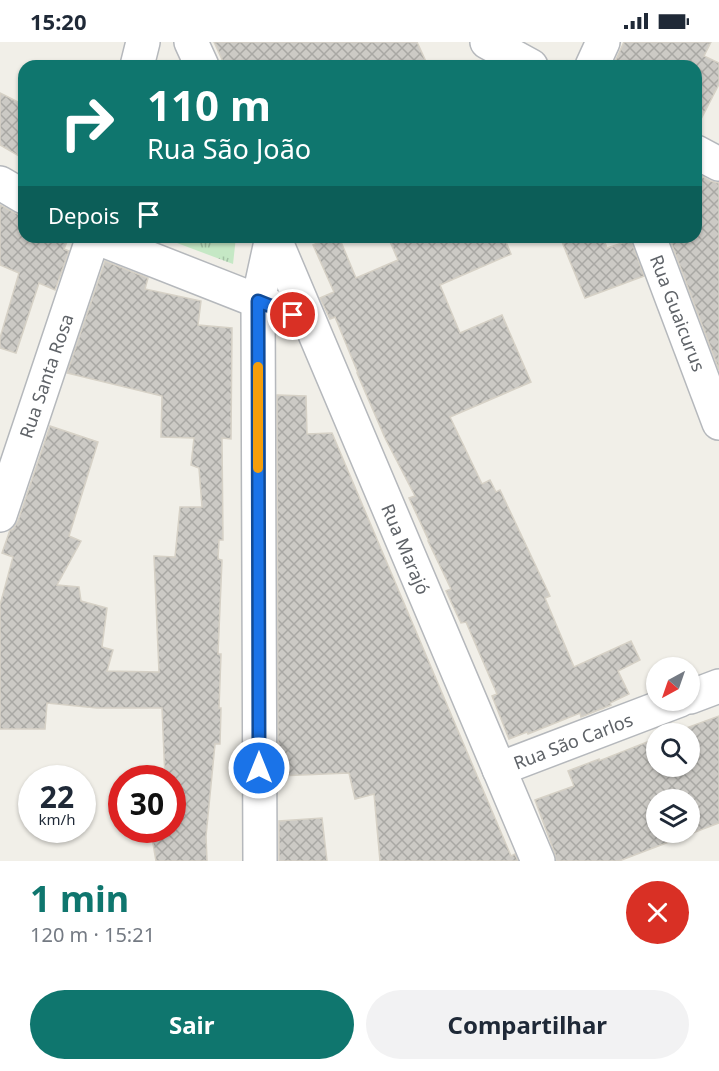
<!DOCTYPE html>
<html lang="pt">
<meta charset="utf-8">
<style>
:root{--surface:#fff;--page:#f2f2f3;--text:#1f2937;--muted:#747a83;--accent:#0f766e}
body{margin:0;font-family:"Noto Sans",sans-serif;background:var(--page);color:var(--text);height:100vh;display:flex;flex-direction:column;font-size:22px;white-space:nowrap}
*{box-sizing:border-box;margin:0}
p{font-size:20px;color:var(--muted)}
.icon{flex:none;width:33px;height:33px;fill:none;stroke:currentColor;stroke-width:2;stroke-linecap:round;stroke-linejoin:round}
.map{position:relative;height:819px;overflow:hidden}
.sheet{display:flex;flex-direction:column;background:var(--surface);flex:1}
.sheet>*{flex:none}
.banner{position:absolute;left:18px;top:18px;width:684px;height:183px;border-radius:18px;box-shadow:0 2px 4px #0004;background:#0f766e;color:#fff;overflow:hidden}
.needle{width:39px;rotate:220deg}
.tools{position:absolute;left:646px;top:615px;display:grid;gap:12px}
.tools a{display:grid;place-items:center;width:54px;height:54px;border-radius:50%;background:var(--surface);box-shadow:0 2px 4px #0004;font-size:30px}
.speed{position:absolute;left:18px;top:723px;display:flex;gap:12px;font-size:30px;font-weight:700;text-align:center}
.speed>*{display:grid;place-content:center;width:78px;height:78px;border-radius:50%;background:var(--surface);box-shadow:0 2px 4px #0004;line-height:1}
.speed small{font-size:15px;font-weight:400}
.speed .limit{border:9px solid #d22;background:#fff;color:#111}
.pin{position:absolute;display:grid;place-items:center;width:51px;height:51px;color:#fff;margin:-26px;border:3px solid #fff;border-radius:50%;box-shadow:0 2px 6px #0007}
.me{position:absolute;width:66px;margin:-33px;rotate:0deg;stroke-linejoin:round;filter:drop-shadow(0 0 4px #0008)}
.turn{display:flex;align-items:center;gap:21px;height:126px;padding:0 30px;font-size:27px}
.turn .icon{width:78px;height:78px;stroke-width:2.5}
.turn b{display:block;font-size:42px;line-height:51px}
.then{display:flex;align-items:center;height:57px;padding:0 30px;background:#0003;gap:12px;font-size:22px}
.round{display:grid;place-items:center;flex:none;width:63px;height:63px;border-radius:32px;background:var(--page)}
.head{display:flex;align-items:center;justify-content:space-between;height:102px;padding:0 30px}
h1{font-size:36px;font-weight:700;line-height:45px;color:var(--accent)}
.cta{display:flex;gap:12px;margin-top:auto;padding:12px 30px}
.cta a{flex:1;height:69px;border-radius:36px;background:var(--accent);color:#fff;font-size:24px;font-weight:700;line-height:69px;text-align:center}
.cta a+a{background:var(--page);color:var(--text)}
.status{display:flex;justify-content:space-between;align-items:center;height:42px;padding:0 30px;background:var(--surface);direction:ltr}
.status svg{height:16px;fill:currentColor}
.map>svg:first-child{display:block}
.grass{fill:url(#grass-tufts)}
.building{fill:url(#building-cross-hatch);stroke:#d6d1c6;stroke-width:1.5;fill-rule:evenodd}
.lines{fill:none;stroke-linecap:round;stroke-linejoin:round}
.minor-casing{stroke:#b5b8bc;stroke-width:36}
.minor{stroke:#fff;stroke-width:33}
.route-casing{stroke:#114b97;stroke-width:15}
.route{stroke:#1a73e8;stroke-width:10}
.slow{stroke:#f59e0b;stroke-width:10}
.labels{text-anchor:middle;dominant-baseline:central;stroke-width:5;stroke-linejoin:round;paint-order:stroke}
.street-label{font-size:18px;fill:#5f6368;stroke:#fff}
</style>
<div class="status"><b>15:20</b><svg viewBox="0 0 49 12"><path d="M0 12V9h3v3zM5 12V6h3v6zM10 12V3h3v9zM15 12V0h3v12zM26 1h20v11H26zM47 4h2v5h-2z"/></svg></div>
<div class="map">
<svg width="719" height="819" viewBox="0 0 719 819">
<defs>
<pattern id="grass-tufts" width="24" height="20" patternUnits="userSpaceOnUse" patternTransform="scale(1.5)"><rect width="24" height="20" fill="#c5e8c5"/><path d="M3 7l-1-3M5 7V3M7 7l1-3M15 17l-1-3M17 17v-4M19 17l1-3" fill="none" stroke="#a3c0a4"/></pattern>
<pattern id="building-cross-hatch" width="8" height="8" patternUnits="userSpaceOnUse" patternTransform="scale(1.5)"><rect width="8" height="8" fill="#cccac5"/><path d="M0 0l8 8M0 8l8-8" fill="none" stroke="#a9a8a4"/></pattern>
</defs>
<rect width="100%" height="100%" fill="#f1efe8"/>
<path class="grass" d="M161,195h75l-3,27z"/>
<g class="building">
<path d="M214,0h203l11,24h-203z"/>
<path d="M624,0h87l-7,14 15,7v21l-23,45v-63h-83z"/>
<path d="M0,51l24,12v54l-24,-14z"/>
<path d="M696,131l14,8 9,2v187l-50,-133h27z"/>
<path d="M0,163l15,8 9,3v21h45l-5,12 5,2 -14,39 -16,-7 -23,70 -16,-5v-10l19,-65 -19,-8z"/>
<path d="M332,195h7l17,41 42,-18 -10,-23h116l7,17 -71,31 20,48 42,-18 29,67 -81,35 32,67 8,-4 6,12 4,-2 50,106 -5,2 29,69 57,-26 9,19 -22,11 11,23 -19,9 1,2 -30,12 -1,-4 -52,21 -1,-2 -18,7 -17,-43 5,-2 -31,-72 -5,1 -15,-32 5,-2 -23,-48h1l-20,-43 6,-2 -30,-58 -28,-65h1l-23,-56 -5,2 -10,-21 14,-6 -21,-47z"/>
<path d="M560,195h43l4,11 24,-8 13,36 -59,22z"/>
<path d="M105,219l43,17 -3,11 56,12 -3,24 34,3 -1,111 -9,-1 1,102h-4l-1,19 4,1 -4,94h3l-2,54h2l-1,36h-5l-9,92 1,25h-51l-5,-29 21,1v-55h-7l-3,-70h-65l-50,-5 -2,26h-45v-124l13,-48 -11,-4 8,-23 3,-1 5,-8 32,-95 48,16 -29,94 12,5 -24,44 22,2 2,14 26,7 -5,39 11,3 -6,21 52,1 -5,-116 21,1 5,-50h22l-3,-39 -8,-3 3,-27 -33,-1 1,-41 -95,-23z"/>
<path d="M277,353l29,1 1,38 25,-1 179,423 4,-2 3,7h-138l-6,-67 -19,5 -6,-26 -71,3z"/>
<path d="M719,674v107l-100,38h-63l-1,-7 -20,-54 39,-14 -6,-15 31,-12v2l58,-23v28h33v-32h-20zM657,758h33v32h-33z"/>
<path d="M322,776l5,43h-48v-40z"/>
</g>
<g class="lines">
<g class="minor-casing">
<g id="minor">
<path d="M191,0l11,24"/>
<path d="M487,0l44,24"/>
<path d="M137,24l6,-24"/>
<path d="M592,24l11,-24"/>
<path d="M696,110l23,12"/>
<path d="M0,141l24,14"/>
<path d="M95,195l183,72"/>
<path d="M274,195l264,624"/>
<path d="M649,195l70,186"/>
<path d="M0,473l93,-278"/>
<path d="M690,655l29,-11"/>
<path d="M499,727l181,-69"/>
<path d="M260,819l-2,-560 14,-64"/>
</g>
</g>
<use href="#minor" class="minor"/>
</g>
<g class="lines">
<g class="route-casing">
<path id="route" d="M259,726l-1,-467 35,14"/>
</g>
<use href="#route" class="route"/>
<path class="slow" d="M258,325v101"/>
</g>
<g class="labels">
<g class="street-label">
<text transform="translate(678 271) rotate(69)">Rua Guaicurus</text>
<text transform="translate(46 334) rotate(-71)">Rua Santa Rosa</text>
<text transform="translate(406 507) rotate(67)">Rua Marajó</text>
<text transform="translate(573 699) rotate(-21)">Rua São Carlos</text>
</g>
</g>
</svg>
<div class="tools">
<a><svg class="needle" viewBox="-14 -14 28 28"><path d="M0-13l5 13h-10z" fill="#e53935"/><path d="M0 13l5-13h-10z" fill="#747a83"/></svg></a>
<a><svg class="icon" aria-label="search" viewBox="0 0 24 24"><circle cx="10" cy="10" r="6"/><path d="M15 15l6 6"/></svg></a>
<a><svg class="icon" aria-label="layers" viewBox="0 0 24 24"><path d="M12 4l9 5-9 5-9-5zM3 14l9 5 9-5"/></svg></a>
</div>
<div class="speed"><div>22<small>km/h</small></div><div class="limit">30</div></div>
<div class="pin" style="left:293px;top:273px;background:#d93025"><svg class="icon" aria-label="arrive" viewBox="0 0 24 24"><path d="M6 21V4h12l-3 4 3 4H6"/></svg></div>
<svg class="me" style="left:259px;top:726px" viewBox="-20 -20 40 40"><circle r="17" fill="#1a73e8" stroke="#fff" stroke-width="3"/><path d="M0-11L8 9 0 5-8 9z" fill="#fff"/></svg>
<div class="banner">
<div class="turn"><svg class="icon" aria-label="right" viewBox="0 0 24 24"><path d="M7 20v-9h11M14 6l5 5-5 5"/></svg><div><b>110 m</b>Rua São João</div></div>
<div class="then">Depois<svg class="icon" aria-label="arrive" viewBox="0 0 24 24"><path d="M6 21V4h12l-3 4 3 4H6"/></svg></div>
</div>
</div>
<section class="sheet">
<div class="head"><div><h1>1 min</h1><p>120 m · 15:21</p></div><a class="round" style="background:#d93025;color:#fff"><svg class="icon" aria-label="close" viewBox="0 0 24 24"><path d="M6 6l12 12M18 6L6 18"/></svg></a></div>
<div class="cta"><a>Sair</a><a>Compartilhar</a></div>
</section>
